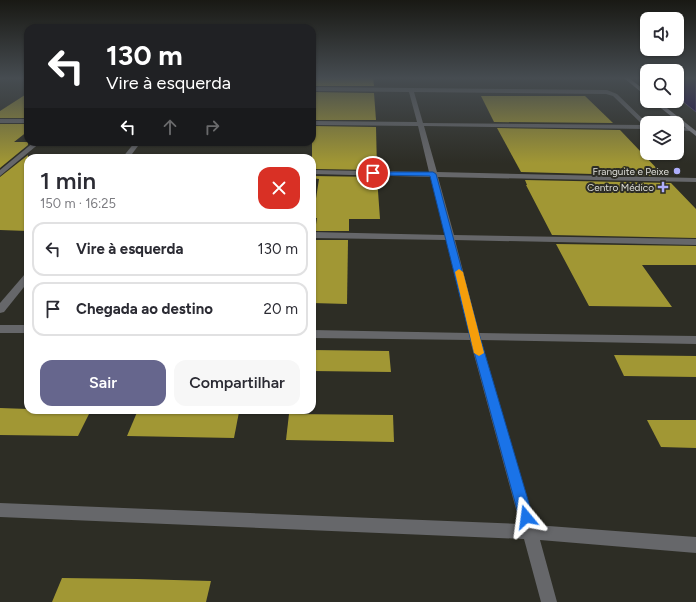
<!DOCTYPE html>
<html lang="pt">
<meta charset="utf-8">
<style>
:root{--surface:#fff;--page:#f7f7f7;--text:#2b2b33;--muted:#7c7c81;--line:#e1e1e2;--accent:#66668d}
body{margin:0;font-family:Figtree,sans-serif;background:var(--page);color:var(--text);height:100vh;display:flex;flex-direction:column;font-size:15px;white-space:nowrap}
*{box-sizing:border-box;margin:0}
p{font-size:13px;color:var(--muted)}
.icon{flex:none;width:22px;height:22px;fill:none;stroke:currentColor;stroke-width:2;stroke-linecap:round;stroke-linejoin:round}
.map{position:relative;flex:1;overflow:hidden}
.side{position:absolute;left:24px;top:154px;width:292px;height:260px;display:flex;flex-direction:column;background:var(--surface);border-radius:12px;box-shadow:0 1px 3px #0004}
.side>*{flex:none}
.banner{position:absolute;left:24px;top:24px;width:292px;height:122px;border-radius:12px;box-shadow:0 1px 3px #0004;background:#202124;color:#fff;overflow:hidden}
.buttons{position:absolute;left:640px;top:12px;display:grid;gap:8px}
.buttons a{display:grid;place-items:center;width:44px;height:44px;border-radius:8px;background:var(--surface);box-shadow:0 1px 3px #0004;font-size:20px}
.pin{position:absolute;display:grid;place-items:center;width:34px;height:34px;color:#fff;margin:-17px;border:2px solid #fff;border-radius:50%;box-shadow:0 1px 4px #0007}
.me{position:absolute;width:44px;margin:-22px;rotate:344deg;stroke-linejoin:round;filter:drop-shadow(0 0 3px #0008)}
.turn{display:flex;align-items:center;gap:14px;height:84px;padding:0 16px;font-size:18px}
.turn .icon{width:52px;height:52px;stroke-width:2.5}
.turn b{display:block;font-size:28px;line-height:34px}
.lanes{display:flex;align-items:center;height:38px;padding:0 16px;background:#0003;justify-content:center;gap:20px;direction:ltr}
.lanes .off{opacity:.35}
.round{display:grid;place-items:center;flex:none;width:42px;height:42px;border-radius:12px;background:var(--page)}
.summary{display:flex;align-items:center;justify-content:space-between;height:68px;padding:0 16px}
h1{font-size:24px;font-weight:600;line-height:30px}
.button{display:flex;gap:8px;margin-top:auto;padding:8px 16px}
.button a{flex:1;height:46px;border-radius:12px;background:var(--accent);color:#fff;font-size:16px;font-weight:600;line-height:46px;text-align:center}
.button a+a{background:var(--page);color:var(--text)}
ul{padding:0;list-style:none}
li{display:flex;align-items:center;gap:12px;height:54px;margin:0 8px 6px;padding:0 8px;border:2px solid var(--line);border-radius:12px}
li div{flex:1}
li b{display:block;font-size:15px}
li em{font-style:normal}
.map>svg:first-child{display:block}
.water{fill:#19054e;stroke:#544678}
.building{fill:#a19734}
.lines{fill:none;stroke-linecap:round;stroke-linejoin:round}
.minor{fill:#66676a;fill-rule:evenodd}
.secondary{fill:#87878d;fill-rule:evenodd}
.route{fill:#1a73e8;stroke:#114b97}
.slow{fill:#f59e0b}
.poi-dot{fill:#aeaefb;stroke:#2d2d25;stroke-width:1.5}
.labels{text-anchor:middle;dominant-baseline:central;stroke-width:4;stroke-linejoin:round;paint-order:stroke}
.far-poi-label{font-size:10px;fill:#dfdfda;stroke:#2d2d25;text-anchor:end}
</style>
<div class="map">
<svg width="696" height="602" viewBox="0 0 696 602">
<rect width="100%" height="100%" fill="#2d2d25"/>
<path class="water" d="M677,78h19v34l-19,-15z"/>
<g class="building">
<path d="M312,78h61l1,8h-62z"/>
<path d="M312,92l62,1 2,27h-64z"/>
<path d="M28,93v25h-28v-7z"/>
<path d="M481,96h104l28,27 -119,-1z"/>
<path d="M0,124h28v7l-14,11h14v3l-28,23z"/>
<path d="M312,126l64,1 1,43 -65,-1z"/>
<path d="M497,128l123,2 44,46 -143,-4z"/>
<path d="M28,155v76l-28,-1v-53z"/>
<path d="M312,176l65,1 3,42h-31v12h-34l2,-13h-4l6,-39 -7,-1z"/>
<path d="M525,180l146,3 25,26v29l-144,-3 -26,-50h1z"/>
<path d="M314,240h34l-1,64 -35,-1z"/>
<path d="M556,244l140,2v19h-54l30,42 -83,-1z"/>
<path d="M312,350l77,1 2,21 -79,-1z"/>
<path d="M614,355l82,1v21l-72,-1z"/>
<path d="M0,408l28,1v1h63l-13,26 -78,-1z"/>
<path d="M138,410l51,1 50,1 -5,26 -107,-2z"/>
<path d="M289,414l104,1 1,27 -108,-2z"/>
<path d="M647,420h49v28l-35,-1z"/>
<path d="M62,578l75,1 74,2 -5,21h-154z"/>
</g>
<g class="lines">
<g class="minor">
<path d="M0,78h3l-3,2z"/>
<path d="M312,87l295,3 10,4 30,29v6l-223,-3 13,46 259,6v4l-258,-5 16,58 242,4v6l-241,-5 24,93 217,3v8l-215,-4 54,185 161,12v16l-156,-13 17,62h-16l-17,-63 -524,-22v-14l520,21 -50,-184 -158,-2v-8l157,3 -23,-93 -134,-2v-6l133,3 -14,-58 -119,-3v-4l117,2 -11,-46 -106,-1v-4l105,1 -8,-30 -97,-1zM414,92l192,2 7,2 30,29 -220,-2z"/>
<rect x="0" y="119" width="28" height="4"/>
<path d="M677,126l15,3 -3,2 -12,-1z"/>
<path d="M34,142h7l-41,34v-6z"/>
<path d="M135,142h6l-12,16h-7z"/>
<path d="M28,273v9l-24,30 -4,1v-10l25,-29z"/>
<rect x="0" y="325" width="28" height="8"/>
</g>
<g class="secondary">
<path d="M624,78h5l18,14v5z"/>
<path d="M652,101h6l38,30v5z"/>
</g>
</g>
<linearGradient id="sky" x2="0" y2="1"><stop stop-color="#191914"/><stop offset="0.48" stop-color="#464c51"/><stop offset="1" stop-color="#464c51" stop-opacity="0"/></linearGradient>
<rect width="696" height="163" fill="url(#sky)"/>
<path class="route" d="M370,172h63l3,2 44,163 53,180 -2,5 -5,2 -5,-2 -2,-5 -49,-180 -40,-161 -57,-1 -3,-1z"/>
<path class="slow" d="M459,269l4,3 21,81 -5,3 -5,-3 -19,-81z"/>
<g class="poi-dot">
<circle cx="677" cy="171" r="4"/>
<path d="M661 181h4v4h4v4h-4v4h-4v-4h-4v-4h4z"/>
</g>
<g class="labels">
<g class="far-poi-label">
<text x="669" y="171">Franguite e Peixe</text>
<text x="654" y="187">Centro Médico</text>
</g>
</g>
</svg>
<div class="buttons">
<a><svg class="icon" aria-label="sound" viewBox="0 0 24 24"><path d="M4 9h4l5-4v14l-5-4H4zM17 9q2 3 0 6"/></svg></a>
<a><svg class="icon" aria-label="search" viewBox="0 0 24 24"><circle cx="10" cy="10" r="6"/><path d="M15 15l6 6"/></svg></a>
<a><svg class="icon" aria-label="layers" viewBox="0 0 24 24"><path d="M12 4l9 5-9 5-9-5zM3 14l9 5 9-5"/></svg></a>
</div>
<div class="pin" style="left:373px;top:173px;background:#d93025"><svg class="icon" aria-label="arrive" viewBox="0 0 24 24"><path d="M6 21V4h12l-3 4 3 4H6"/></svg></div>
<svg class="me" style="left:526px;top:517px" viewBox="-20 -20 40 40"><path d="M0-17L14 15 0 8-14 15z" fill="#1a73e8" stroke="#fff" stroke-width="4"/></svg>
<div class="banner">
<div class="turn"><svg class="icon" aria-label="left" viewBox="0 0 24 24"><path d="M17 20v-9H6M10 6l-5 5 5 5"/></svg><div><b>130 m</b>Vire à esquerda</div></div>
<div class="lanes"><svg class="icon" aria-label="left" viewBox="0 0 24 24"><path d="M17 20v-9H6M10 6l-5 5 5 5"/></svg><svg class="icon off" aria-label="ahead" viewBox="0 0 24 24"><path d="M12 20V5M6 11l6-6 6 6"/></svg><svg class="icon off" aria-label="right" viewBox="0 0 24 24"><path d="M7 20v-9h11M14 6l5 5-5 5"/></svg></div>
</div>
<section class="side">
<div class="summary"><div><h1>1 min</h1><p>150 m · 16:25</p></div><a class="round" style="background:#d93025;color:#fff"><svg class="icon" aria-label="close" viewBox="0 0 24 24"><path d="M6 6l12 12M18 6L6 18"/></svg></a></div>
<ul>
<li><svg class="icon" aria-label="left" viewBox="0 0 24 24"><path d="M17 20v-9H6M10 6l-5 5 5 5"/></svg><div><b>Vire à esquerda</b></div><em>130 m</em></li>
<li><svg class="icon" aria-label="arrive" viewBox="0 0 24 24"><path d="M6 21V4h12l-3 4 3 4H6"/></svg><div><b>Chegada ao destino</b></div><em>20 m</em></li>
</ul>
<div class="button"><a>Sair</a><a>Compartilhar</a></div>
</section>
</div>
